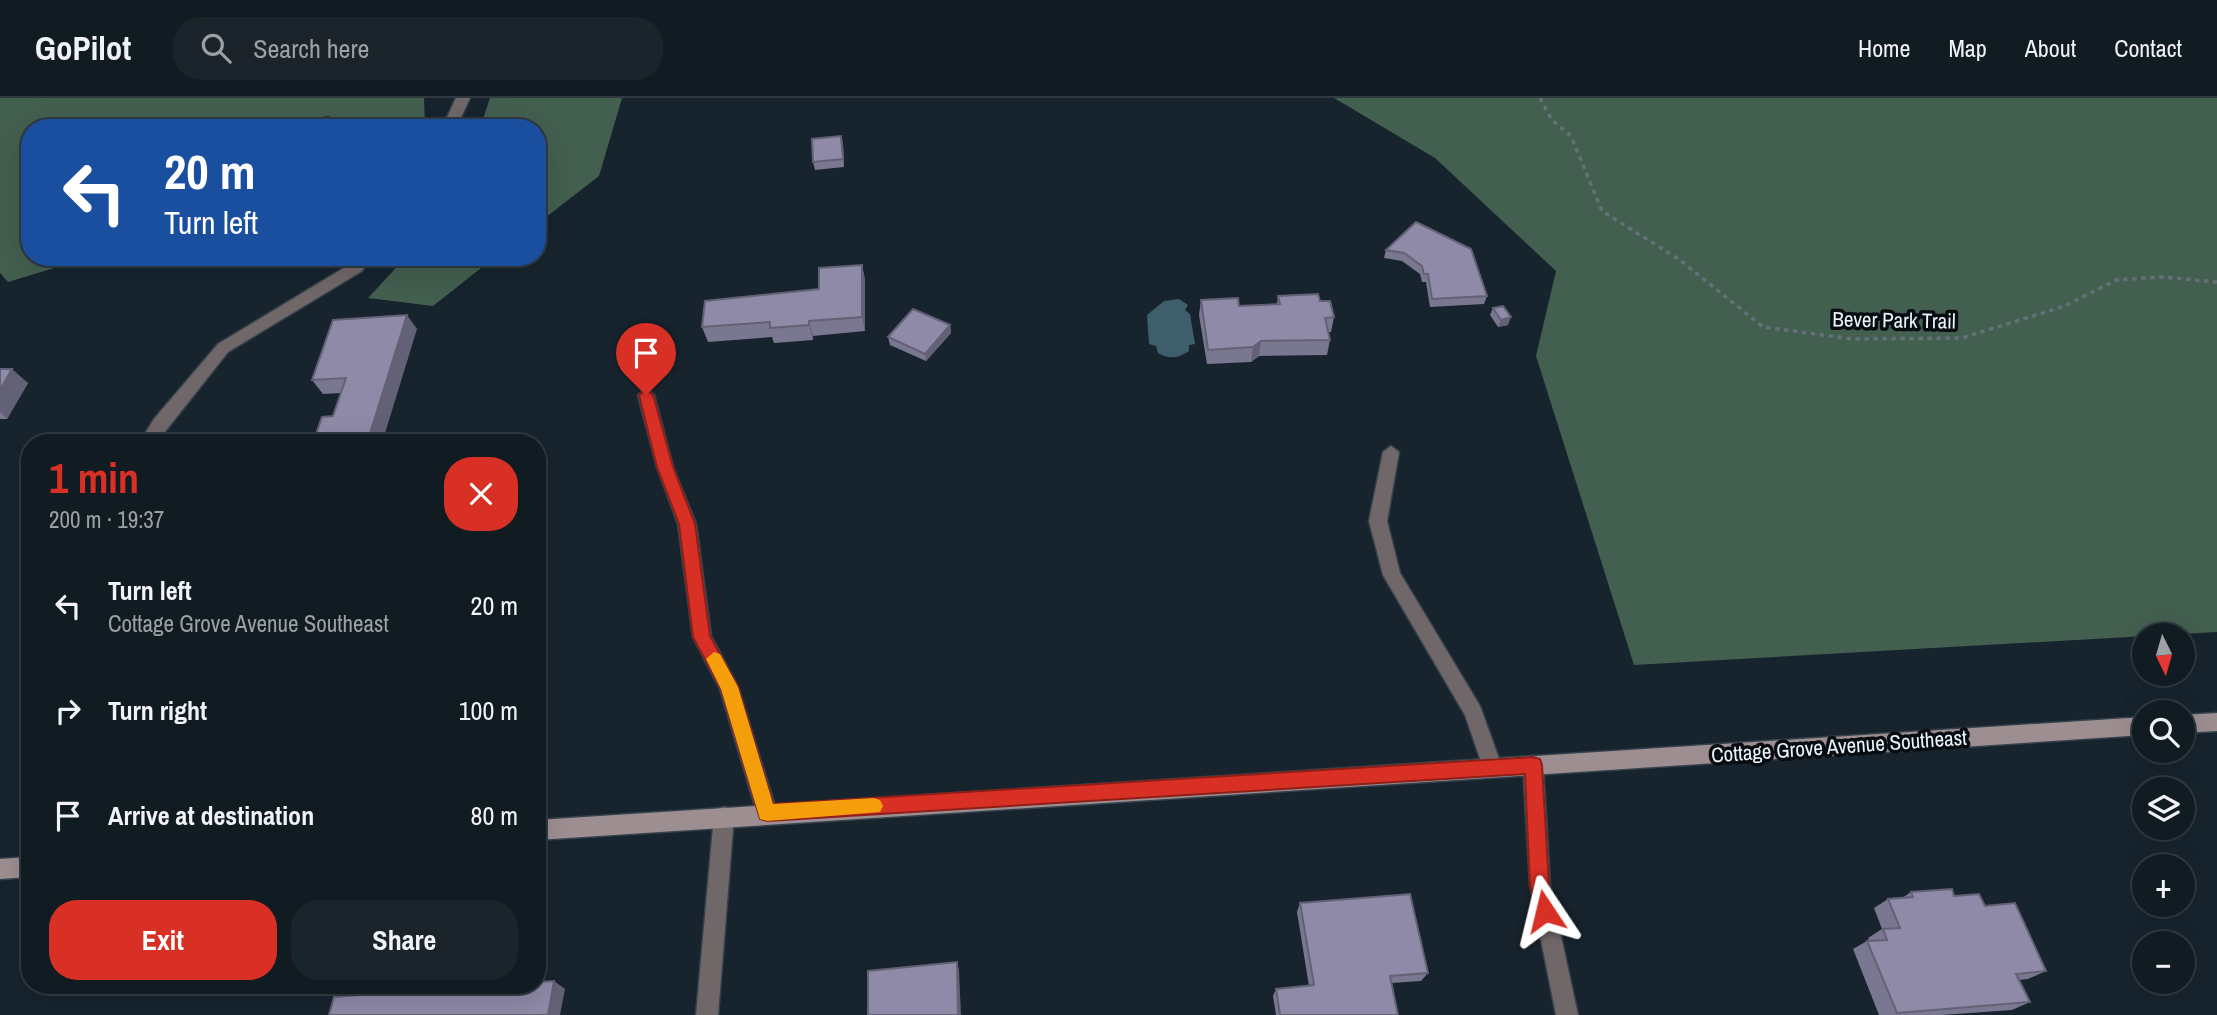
<!DOCTYPE html>
<meta charset="utf-8">
<style>
:root{--surface:#111b22;--page:#1a242a;--text:#f1f3f6;--muted:#9ca1a5;--line:#303940;--accent:#d93025}
body{margin:0;font-family:"Archivo Narrow",sans-serif;background:var(--page);color:var(--text);height:100vh;display:flex;flex-direction:column;font-size:26px;white-space:nowrap}
*{box-sizing:border-box;margin:0}
p{font-size:23px;color:var(--muted)}
.icon{flex:none;width:38px;height:38px;fill:none;stroke:currentColor;stroke-width:2;stroke-linecap:round;stroke-linejoin:round}
.map{position:relative;flex:1;overflow:hidden}
.side{position:absolute;left:21px;top:336px;width:525px;height:560px;display:flex;flex-direction:column;background:var(--surface);border-radius:28px;box-shadow:0 7px 28px #0002,0 0 0 2px var(--line)}
.side>*{flex:none}
.banner{position:absolute;left:21px;top:21px;width:525px;height:147px;border-radius:28px;box-shadow:0 7px 28px #0002,0 0 0 2px var(--line);background:#1a4fa0;color:#fff;overflow:hidden}
.needle{width:46px;rotate:175deg}
.fabs{position:absolute;left:2132px;top:525px;display:grid;gap:14px}
.fabs a{display:grid;place-items:center;width:63px;height:63px;border-radius:50%;background:var(--surface);box-shadow:0 7px 28px #0002,0 0 0 2px var(--line);font-size:35px}
.pin{position:absolute;display:grid;place-items:center;width:60px;height:60px;color:#fff;margin:-72px -30px;border-radius:50% 50% 50% 0;rotate:-45deg;box-shadow:0 0 7px #0007}
.pin .icon{rotate:45deg}
.me{position:absolute;width:77px;margin:-38px;rotate:350deg;stroke-linejoin:round;filter:drop-shadow(0 0 5px #0008)}
.turn{display:flex;align-items:center;gap:24px;height:147px;padding:0 28px;font-size:32px}
.turn .icon{width:91px;height:91px;stroke-width:2.5}
.turn b{display:block;font-size:49px;line-height:60px}
.round{display:grid;place-items:center;flex:none;width:74px;height:74px;border-radius:28px;background:var(--page)}
.headline{display:flex;align-items:center;justify-content:space-between;height:119px;padding:0 28px}
h1{font-size:42px;font-weight:800;line-height:52px;color:var(--accent)}
.button{display:flex;gap:14px;margin-top:auto;padding:14px 28px}
.button a{flex:1;height:80px;border-radius:28px;background:var(--accent);color:#fff;font-size:28px;font-weight:800;line-height:80px;text-align:center}
.button a+a{background:var(--page);color:var(--text)}
ul{padding:0;list-style:none}
li{display:flex;align-items:center;gap:21px;height:105px;padding:0 28px}
li div{flex:1}
li b{display:block;font-size:26px}
li em{font-style:normal}
header{display:flex;align-items:center;gap:42px;box-sizing:border-box;height:98px;padding:0 35px;background:var(--surface);border-bottom:2px solid var(--line)}
header strong{font-size:33px}
nav{display:flex;gap:38px;margin-inline-start:auto;font-size:24px}
.search{width:490px;height:63px;background:var(--page);display:flex;align-items:center;gap:18px;box-sizing:border-box;padding:0 24px;border-radius:28px;color:var(--muted);font-size:26px}
.map>svg:first-child{display:block}
.forest{fill:#435f4f}
.water{fill:#3f5e6c}
.lines{fill:none;stroke-linecap:round;stroke-linejoin:round}
.lane-casing{stroke:#35414b;stroke-width:3}
.street-casing{stroke:#35414b;stroke-width:3}
.secondary-casing{stroke:#35414b;stroke-width:3}
.path{stroke:#657079;stroke-width:3.5;stroke-dasharray:4.5 4.5;stroke-linecap:butt}
.lane{fill:#706769;fill-rule:evenodd}
.street{fill:#706769;fill-rule:evenodd}
.secondary{fill:#9d8e91;fill-rule:evenodd}
.wall{fill:#7a7790}
.shaded-wall{fill:#636175}
.building{fill:#8e8aa7;stroke:#636175;stroke-width:2}
.route{fill:#d93025;stroke:#8d1f18;stroke-width:2}
.slow{fill:#f59e0b}
.labels{text-anchor:middle;dominant-baseline:central;stroke-width:7;stroke-linejoin:round;paint-order:stroke}
.street-label{font-size:21px;fill:#edf5fc;stroke:#070d11}
</style>
<header>
<strong>GoPilot</strong>
<div class="search"><svg class="icon" aria-label="search" viewBox="0 0 24 24"><circle cx="10" cy="10" r="6"/><path d="M15 15l6 6"/></svg>Search here</div>
<nav><a>Home</a><a>Map</a><a>About</a><a>Contact</a></nav>
</header>
<div class="map">
<svg width="2217" height="917" viewBox="0 0 2217 917">
<rect width="100%" height="100%" fill="#17242e"/>
<g class="forest">
<path d="M0,0h424l1,28 -80,2 -16,-12 -89,12h-210v129h46l-2,5 -66,20 -8,-9z"/>
<path d="M490,0h132l-23,78 -62,48v-96h-57z"/>
<path d="M1334,0h883v534l-583,33 -98,-309 20,-85 -121,-113z"/>
<path d="M406,159h89l-62,49 -65,-8z"/>
</g>
<path class="water" d="M1179,201l9,6 -3,5 5,4 5,30 -6,1v6c-11,7 -19,9 -31,2l-2,-7 -7,-2 -2,-29 17,-14z"/>
<g class="lines">
<g class="lane-casing">
<g id="lane">
<path d="M646,291l8,6 19,72 23,57 15,112 27,51 39,126 -3,7 -7,2 -7,-2 -3,-7 -37,-124 -27,-52 -15,-113 -21,-57 -19,-72z"/>
<path d="M1391,348l8,6 -12,69 13,52 80,133 22,61 -3,6 -7,3 -7,-3 -20,-58 -82,-140 -14,-54 14,-69z"/>
</g>
</g>
<g class="street-casing">
<g id="street">
<path d="M456,0h14l-14,30h-14z"/>
<path d="M357,159h15l-10,14 -134,81 -72,91h-17l15,-24 64,-75 134,-81z"/>
<path d="M1533,658l7,3 3,6 7,120 28,130h-22l-26,-130 -7,-120 3,-6z"/>
<path d="M724,709l7,2 3,7 -16,199h-22l18,-199 3,-7z"/>
</g>
</g>
<g class="secondary-casing">
<g id="secondary">
<path d="M2217,615v18l-35,2v-18z"/>
<path d="M2144,619v18l-1607,105v-20z"/>
<path d="M30,759v20l-30,2v-20z"/>
</g>
</g>
<path class="path" d="M1540,0l12,22 19,16 31,75 78,49 83,67 90,12 109,-1 103,-32 51,-26 46,-3 55,5"/>
<use href="#lane" class="lane"/>
<use href="#street" class="street"/>
<use href="#secondary" class="secondary"/>
</g>
<g class="wall">
<path d="M843,46l1,23 -29,3 -2,-8z"/>
<path d="M1416,124l71,74 -3,8 -54,3 -4,-25h-4l-2,-8 -18,-13 -18,-3 2,-8z"/>
<path d="M862,167l3,15v51l-52,5v4l-39,3 -2,-6 -64,5 -6,-15 117,-38z"/>
<path d="M1278,198l42,5 14,16 -3,15h-3l2,8 -3,15 -68,1 -8,6 -44,2 -8,-49 2,-15 38,6 38,-2z"/>
<path d="M1493,210l15,17 -10,2 -8,-12z"/>
<path d="M950,227l1,8 -25,28 -36,-16 -2,-8z"/>
<path d="M417,231l-84,87 8,-23 -18,1 -11,-14z"/>
<path d="M0,271l28,14 -21,36h-7z"/>
<path d="M1911,794l43,4 31,10 61,65 -18,8 -9,1 11,22 -18,8 -70,5h-63l-26,-66 14,-8h2l-1,-3 14,-9 -8,-21 14,-9 14,-1z"/>
<path d="M1300,805l128,70 -7,8 -30,2 7,32h-122l-3,-19 3,-7 33,-3 -12,-74z"/>
</g>
<g class="shaded-wall">
<path d="M841,38l2,8 1,23 -1,-8z"/>
<path d="M862,167l3,15v51l-3,-14z"/>
<path d="M407,217l10,14 -35,114h-15z"/>
<path d="M1511,219l-3,8 -10,2 3,-7z"/>
<path d="M809,223l4,15v4l-4,-15z"/>
<path d="M950,227l1,8 -25,28 -1,-7z"/>
<path d="M1261,243l-2,15 -8,6 2,-15z"/>
<path d="M12,271l16,14 -21,36 -7,-7v-22z"/>
<path d="M957,864l2,8 2,45h-3z"/>
<path d="M554,883l11,8 -5,26h-12z"/>
</g>
<g class="building">
<path d="M841,38l2,23 -30,3 -1,-23z"/>
<path d="M1416,124l55,27 16,47 -55,3 -4,-25h-4l-2,-8 -18,-13 -18,-3z"/>
<path d="M862,167v52l-53,4v4l-39,3v-6l-68,5 3,-26 114,-12v-21z"/>
<path d="M1318,196l2,7h10l4,16 -9,1 5,22 -69,1 -8,6 -45,3 -7,-50 37,-2 1,8 41,-2 -2,-8z"/>
<path d="M1503,208l8,11 -10,3 -8,-12z"/>
<path d="M913,211l37,16 -25,29 -37,-17z"/>
<path d="M407,217l-40,128h-54l9,-26 11,-1 13,-38 -34,2 21,-60z"/>
<path d="M0,271h12l-12,21z"/>
<path d="M1952,791l2,7 25,-2 6,12 30,-3 31,68 -30,3 14,28 -133,11 -30,-72 20,-1 -4,-11 17,-1 -12,-29 25,-2 -2,-5z"/>
<path d="M1410,796l18,79 -38,3 8,39h-118l-4,-26 38,-4 -14,-82z"/>
<path d="M957,864l1,53h-90v-44z"/>
<path d="M554,883l-6,34h-219l5,-18 162,-12h41v-3z"/>
</g>
<path class="route" d="M646,291l7,6 20,72 22,57 15,112 28,51 35,117 760,-47 7,2 2,6 7,121 6,25 -3,7 -7,3 -6,-3 -9,-32 -5,-112 -758,47 -7,-2 -39,-130 -28,-52 -14,-113 -22,-57 -18,-72z"/>
<path class="slow" d="M714,554l6,2 18,33 35,117 101,-6 6,2 3,6 -3,6 -113,9 -7,-2 -39,-130 -15,-30z"/>
<g class="labels">
<g class="street-label">
<text transform="translate(1894 222) rotate(1)">Bever Park Trail</text>
<text transform="translate(1839 648) rotate(-4)">Cottage Grove Avenue Southeast</text>
</g>
</g>
</svg>
<div class="fabs">
<a><svg class="needle" viewBox="-14 -14 28 28"><path d="M0-13l5 13h-10z" fill="#e53935"/><path d="M0 13l5-13h-10z" fill="#9ca1a5"/></svg></a>
<a><svg class="icon" aria-label="search" viewBox="0 0 24 24"><circle cx="10" cy="10" r="6"/><path d="M15 15l6 6"/></svg></a>
<a><svg class="icon" aria-label="layers" viewBox="0 0 24 24"><path d="M12 4l9 5-9 5-9-5zM3 14l9 5 9-5"/></svg></a>
<a>+</a>
<a>−</a>
</div>
<div class="pin" style="left:646px;top:297px;background:#d93025"><svg class="icon" aria-label="arrive" viewBox="0 0 24 24"><path d="M6 21V4h12l-3 4 3 4H6"/></svg></div>
<svg class="me" style="left:1545px;top:813px" viewBox="-20 -20 40 40"><path d="M0-17L14 15 0 8-14 15z" fill="#d93025" stroke="#fff" stroke-width="4"/></svg>
<div class="banner">
<div class="turn"><svg class="icon" aria-label="left" viewBox="0 0 24 24"><path d="M17 20v-9H6M10 6l-5 5 5 5"/></svg><div><b>20 m</b>Turn left</div></div>
</div>
<section class="side">
<div class="headline"><div><h1>1 min</h1><p>200 m · 19:37</p></div><a class="round" style="background:#d93025;color:#fff"><svg class="icon" aria-label="close" viewBox="0 0 24 24"><path d="M6 6l12 12M18 6L6 18"/></svg></a></div>
<ul>
<li><svg class="icon" aria-label="left" viewBox="0 0 24 24"><path d="M17 20v-9H6M10 6l-5 5 5 5"/></svg><div><b>Turn left</b><p>Cottage Grove Avenue Southeast</p></div><em>20 m</em></li>
<li><svg class="icon" aria-label="right" viewBox="0 0 24 24"><path d="M7 20v-9h11M14 6l5 5-5 5"/></svg><div><b>Turn right</b></div><em>100 m</em></li>
<li><svg class="icon" aria-label="arrive" viewBox="0 0 24 24"><path d="M6 21V4h12l-3 4 3 4H6"/></svg><div><b>Arrive at destination</b></div><em>80 m</em></li>
</ul>
<div class="button"><a>Exit</a><a>Share</a></div>
</section>
</div>
